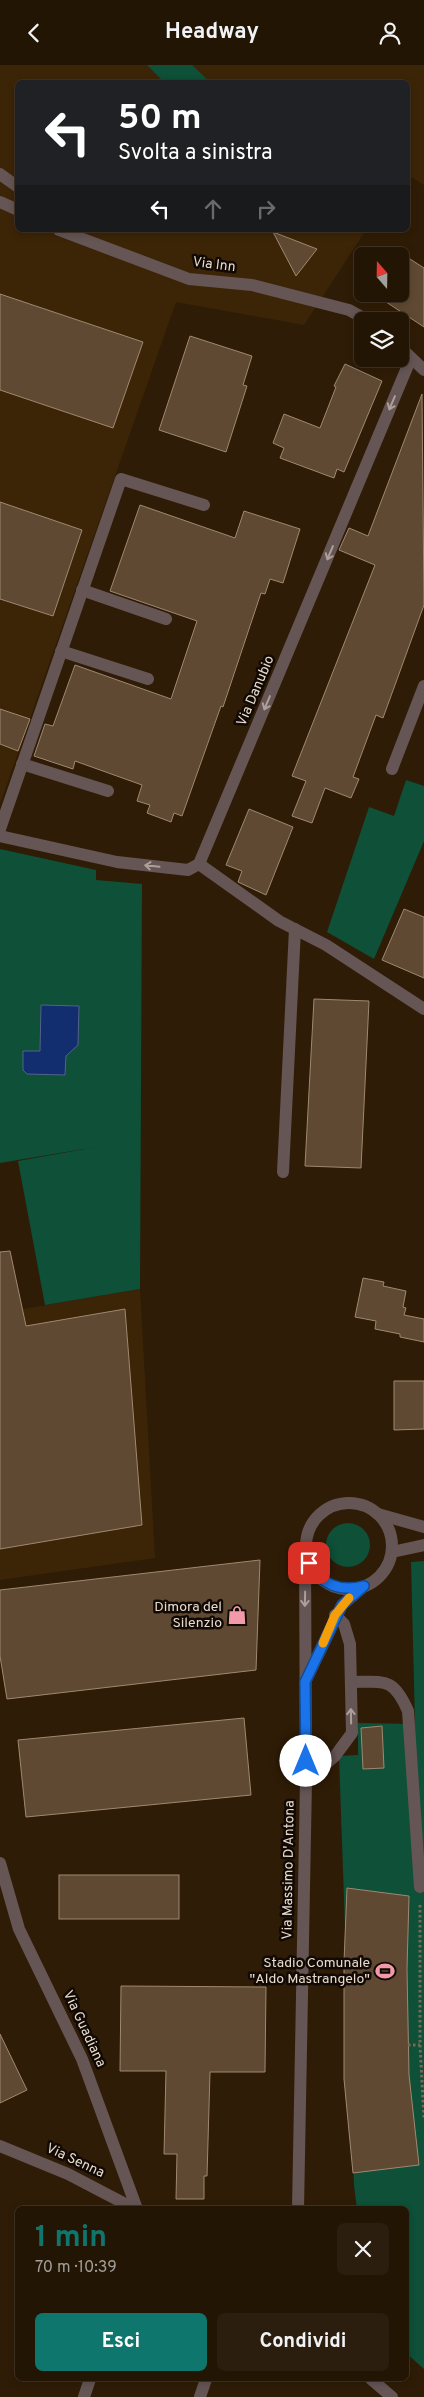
<!DOCTYPE html>
<html lang="it">
<meta charset="utf-8">
<style>
:root{--surface:#231504;--page:#2b1e0e;--text:#f1f3f6;--muted:#a39f9a;--line:#403426;--accent:#0f766e}
body{margin:0;font-family:Overpass,sans-serif;background:var(--page);color:var(--text);height:100vh;display:flex;flex-direction:column;font-size:19px;white-space:nowrap}
*{box-sizing:border-box;margin:0}
p{font-size:16px;color:var(--muted)}
.icon{flex:none;width:28px;height:28px;fill:none;stroke:currentColor;stroke-width:2;stroke-linecap:round;stroke-linejoin:round}
.map{position:relative;flex:1;overflow:hidden}
.drawer{position:absolute;left:15px;top:2141px;width:394px;height:175px;display:flex;flex-direction:column;background:var(--surface);border-radius:8px;box-shadow:0 2px 8px #0003,0 0 0 1px var(--line)}
.drawer>*{flex:none}
.hud{position:absolute;left:15px;top:15px;width:395px;height:152px;border-radius:8px;box-shadow:0 2px 8px #0003,0 0 0 1px var(--line);background:#202124;color:#fff;overflow:hidden}
.needle{width:32px;rotate:340deg}
.fabs{position:absolute;left:354px;top:182px;display:grid;gap:10px}
.fabs a{display:grid;place-items:center;width:55px;height:55px;border-radius:8px;background:var(--surface);box-shadow:0 2px 8px #0003,0 0 0 1px var(--line);font-size:25px}
.pin{position:absolute;display:grid;place-items:center;width:42px;height:42px;color:#fff;margin:-21px;border-radius:10px;box-shadow:0 2px 8px #0006}
.me{position:absolute;width:55px;margin:-28px;rotate:0deg;stroke-linejoin:round;filter:drop-shadow(0 0 4px #0008)}
.turn{display:flex;align-items:center;gap:18px;height:105px;padding:0 20px;font-size:22px}
.turn .icon{width:65px;height:65px;stroke-width:2.5}
.turn b{display:block;font-size:35px;line-height:42px}
.lanes{display:flex;align-items:center;height:48px;padding:0 20px;background:#0003;justify-content:center;gap:25px;direction:ltr}
.lanes .off{opacity:.35}
.round{display:grid;place-items:center;flex:none;width:52px;height:52px;border-radius:8px;background:var(--page)}
.headline{display:flex;align-items:center;justify-content:space-between;height:85px;padding:0 20px}
h1{font-size:30px;font-weight:700;line-height:38px;color:var(--accent)}
.button{display:flex;gap:10px;margin-top:auto;padding:10px 20px}
.button a{flex:1;height:58px;border-radius:8px;background:var(--accent);color:#fff;font-size:20px;font-weight:700;line-height:58px;text-align:center}
.button a+a{background:var(--page);color:var(--text)}
header{display:flex;justify-content:space-between;align-items:center;height:65px;padding:0 20px;background:var(--surface);font-size:22px;font-weight:700}
.map>svg:first-child{display:block}
.built{fill:#3c2407}
.green{fill:#0e5038}
.water{fill:#132e6f;stroke:#53628c}
.building{fill:#5f4933;stroke:#a08870}
.lines{fill:none;stroke-linecap:round;stroke-linejoin:round}
.path{stroke:#796856;stroke-width:3;stroke-dasharray:2.5 2.5;stroke-linecap:butt}
.lane{stroke:#655555;stroke-width:12}
.street{stroke:#655555;stroke-width:12}
.oneway{stroke:#ad9f98}
.route-casing{stroke:#114b97;stroke-width:12}
.route{stroke:#1a73e8;stroke-width:9}
.slow{stroke:#f59e0b;stroke-width:9}
.labels{text-anchor:middle;dominant-baseline:central;stroke-width:5;stroke-linejoin:round;paint-order:stroke}
.street-label{font-size:14px;fill:#e8dbce;stroke:#110903}
.poi-label{font-size:14px;fill:#e8dbce;stroke:#110903;text-anchor:end}
</style>
<header><svg class="icon" aria-label="back" viewBox="0 0 24 24"><path d="M15 5l-7 7 7 7"/></svg>Headway<svg class="icon" aria-label="person" viewBox="0 0 24 24"><circle cx="12" cy="8" r="4"/><path d="M4 21q1-7 8-7t8 7"/></svg></header>
<div class="map">
<svg width="424" height="2332" viewBox="0 0 424 2332">
<rect width="100%" height="100%" fill="#2f1c06"/>
<g class="built">
<path d="M0,0h424v120l-16,-10v-92h-390v147h348l-62,95 -128,-23 -176,502z"/>
<path d="M140,1224l15,269 -155,22v-267z"/>
</g>
<g class="green">
<path d="M147,0h45l18,17h-46z"/>
<path d="M406,715l18,6v55l-50,118 -47,-27 42,-125 25,9z"/>
<path d="M0,784l96,21v10l46,4 -2,405 -95,16 -27,-144 78,-14 -96,16z"/>
<circle cx="348" cy="1480" r="22"/>
<path d="M424,1496v808l-18,-16v-144h-49l-3,-24 -15,-429 19,-1v-32l57,1 -4,-162z"/>
</g>
<path class="water" d="M41,940l38,1 -1,39 -12,11 -1,19 -38,-1 -4,-4v-19h17z"/>
<g class="building">
<path d="M273,167l44,17 -21,27z"/>
<path d="M393,183l31,20v59l-50,-33h26v-38h-13z"/>
<path d="M0,229l143,48 -30,86 -113,-38z"/>
<path d="M190,271l62,20 -9,29 4,1 -21,66 -67,-22z"/>
<path d="M345,299l37,17 -38,91 -7,-3 -3,9 -54,-20 4,-10 -11,-5 11,-29 36,14 16,-41 -2,-1z"/>
<path d="M422,329l2,211 -41,113 -7,-3 -23,62 6,2 -8,19 -26,-10 -13,35 -20,-7 14,-35 -14,-5 83,-211 -36,-15 10,-22 19,8z"/>
<path d="M0,437l82,28 -29,86 -53,-17z"/>
<path d="M140,440l95,33 9,-27 56,18 -17,54 -13,-4 -5,15 -4,-1 -38,114 -2,-1 -39,110 -8,-3 -3,9 -24,-9 3,-8 -13,-4 5,-16 -67,-24 -2,8 -39,-13 11,-32 8,2 22,-61 96,34 26,-78 -87,-30z"/>
<path d="M0,644l30,10 -12,32 -18,-7z"/>
<path d="M249,744l44,18 -27,68 -28,-13 4,-11 -16,-6z"/>
<path d="M404,844l20,8v61l-42,-18z"/>
<path d="M314,934l55,2 -8,167 -56,-2z"/>
<path d="M10,1186l16,75 99,-17 17,216 -142,24v-297z"/>
<path d="M363,1213l21,4 -1,4 23,5 -3,16 3,1 -2,7 20,4v23l-24,-5v-3l-25,-5 1,-8 -21,-4z"/>
<path d="M394,1316h30v48l-30,1z"/>
<path d="M260,1495l-4,110 -249,29 -7,-43v-66z"/>
<path d="M244,1653l7,77 -225,22 -8,-77z"/>
<path d="M382,1661l2,42 -21,1 -2,-41z"/>
<rect x="59" y="1810" width="120" height="44"/>
<path d="M347,1823l62,8 -2,73 2,106 10,90 -66,8 -9,-94v-117z"/>
<path d="M121,1921l145,1 -1,85h-55l-3,104h-3v23h-28l1,-45h-13l2,-83h-46z"/>
<path d="M0,1969l27,56 -27,13z"/>
</g>
<g class="lines">
<g class="path">
<path d="M420,1840v140l4,73"/>
<path d="M408,1980h12"/>
</g>
<g class="lane">
<path d="M0,109l18,13"/>
<path d="M82,525l84,29"/>
<path d="M61,586l87,28"/>
<path d="M22,699l86,27"/>
<path d="M392,704l32,-83"/>
<path d="M0,764l121,-350 83,26"/>
<path d="M199,799l80,57 47,24 98,64"/>
<path d="M283,1107l12,-243"/>
<path d="M351,1617c34,0 42,-5 57,29l12,176"/>
<path d="M306,1716l29,-25 17,-23 -2,-89 -6,-20 -9,-9"/>
<path d="M84,2332l6,-18"/>
<path d="M200,2332l6,-18"/>
</g>
<g class="street">
<path d="M0,137l18,8"/>
<path d="M59,165l130,49 63,6 97,25 20,11"/>
<path d="M400,282l24,23"/>
<path d="M0,771l117,26 71,8 11,-6 212,-506"/>
<circle cx="349" cy="1481" r="43"/>
<path d="M378,1449l46,13"/>
<path d="M392,1487l32,-7"/>
<path d="M307,1613l35,-73 20,-17"/>
<path d="M0,1798l19,66 63,130 55,150"/>
<path d="M0,2081l68,28 67,35"/>
<path d="M298,2144l8,-428 -1,-231"/>
<path d="M371,2314l21,18"/>
</g>
</g>
<defs><path id="oneway-shaft" d="M-6 0H5M1.5-3L5.5 0L1.5 3" fill="none" stroke-width="1.6" stroke-linecap="round" stroke-linejoin="round" transform="scale(1.25)"/></defs>
<g class="oneway">
<use href="#oneway-shaft" transform="translate(392 338) rotate(113)"/>
<use href="#oneway-shaft" transform="translate(330 488) rotate(113)"/>
<use href="#oneway-shaft" transform="translate(267 638) rotate(113)"/>
<use href="#oneway-shaft" transform="translate(152 801) rotate(-174)"/>
<use href="#oneway-shaft" transform="translate(305 1534) rotate(91)"/>
<use href="#oneway-shaft" transform="translate(351 1651) rotate(-91)"/>
</g>
<g class="lines">
<g class="route-casing">
<path id="route" d="M306,1696l-1,-79 37,-77 22,-19c-25,6 -42,-1 -55,-23"/>
</g>
<use href="#route" class="route"/>
<path class="slow" d="M323,1578l12,-28 14,-17"/>
</g>
<defs>
<g id="shop-bare" transform="scale(1.5)"><path d="M-5-2.5h2.3a2.7 3.5 0 0 1 5.4 0H5L5.5 6h-11ZM-1.5-2.5h3a1.5 2.3 0 0 0-3 0Z" fill="#f39aaa" stroke="#110903" stroke-width="2.5" paint-order="stroke"/></g>
<g id="stadium-bare" transform="scale(1.5)"><path d="M0-5a6.5 5 0 1 0 0 10a6.5 5 0 1 0 0-10ZM-3.5-1.8h7v3.6h-7Z" fill="#f39aaa" stroke="#110903" stroke-width="2.5" paint-order="stroke"/></g>
</defs>
<g fill-rule="evenodd">
<use href="#shop-bare" x="237" y="1550"/>
<use href="#stadium-bare" x="385" y="1906"/>
</g>
<g class="labels">
<g class="street-label">
<text transform="translate(214 200) rotate(7)">Via Inn</text>
<text transform="translate(256 626) rotate(-67)">Via Danubio</text>
<text transform="translate(289 1805) rotate(-89)">Via Massimo D'Antona</text>
<text transform="translate(84 1964) rotate(65)">Via Guadiana</text>
<text transform="translate(75 2096) rotate(25)">Via Senna</text>
</g>
<g class="poi-label">
<text x="222" y="1542">Dimora del<tspan x="222" dy="16">Silenzio</tspan></text>
<text x="370" y="1898">Stadio Comunale<tspan x="370" dy="16">"Aldo Mastrangelo"</tspan></text>
</g>
</g>
</svg>
<div class="fabs">
<a><svg class="needle" viewBox="-14 -14 28 28"><path d="M0-13l5 13h-10z" fill="#e53935"/><path d="M0 13l5-13h-10z" fill="#a39f9a"/></svg></a>
<a><svg class="icon" aria-label="layers" viewBox="0 0 24 24"><path d="M12 4l9 5-9 5-9-5zM3 14l9 5 9-5"/></svg></a>
</div>
<div class="pin" style="left:309px;top:1498px;background:#d93025"><svg class="icon" aria-label="arrive" viewBox="0 0 24 24"><path d="M6 21V4h12l-3 4 3 4H6"/></svg></div>
<svg class="me" style="left:306px;top:1696px" viewBox="-20 -20 40 40"><circle r="19" fill="#fff"/><path d="M0-13L10 11 0 6-10 11z" fill="#1a73e8"/></svg>
<div class="hud">
<div class="turn"><svg class="icon" aria-label="left" viewBox="0 0 24 24"><path d="M17 20v-9H6M10 6l-5 5 5 5"/></svg><div><b>50 m</b>Svolta a sinistra</div></div>
<div class="lanes"><svg class="icon" aria-label="left" viewBox="0 0 24 24"><path d="M17 20v-9H6M10 6l-5 5 5 5"/></svg><svg class="icon off" aria-label="ahead" viewBox="0 0 24 24"><path d="M12 20V5M6 11l6-6 6 6"/></svg><svg class="icon off" aria-label="right" viewBox="0 0 24 24"><path d="M7 20v-9h11M14 6l5 5-5 5"/></svg></div>
</div>
<section class="drawer">
<div class="headline"><div><h1>1 min</h1><p>70 m · 10:39</p></div><a class="round"><svg class="icon" aria-label="close" viewBox="0 0 24 24"><path d="M6 6l12 12M18 6L6 18"/></svg></a></div>
<div class="button"><a>Esci</a><a>Condividi</a></div>
</section>
</div>
